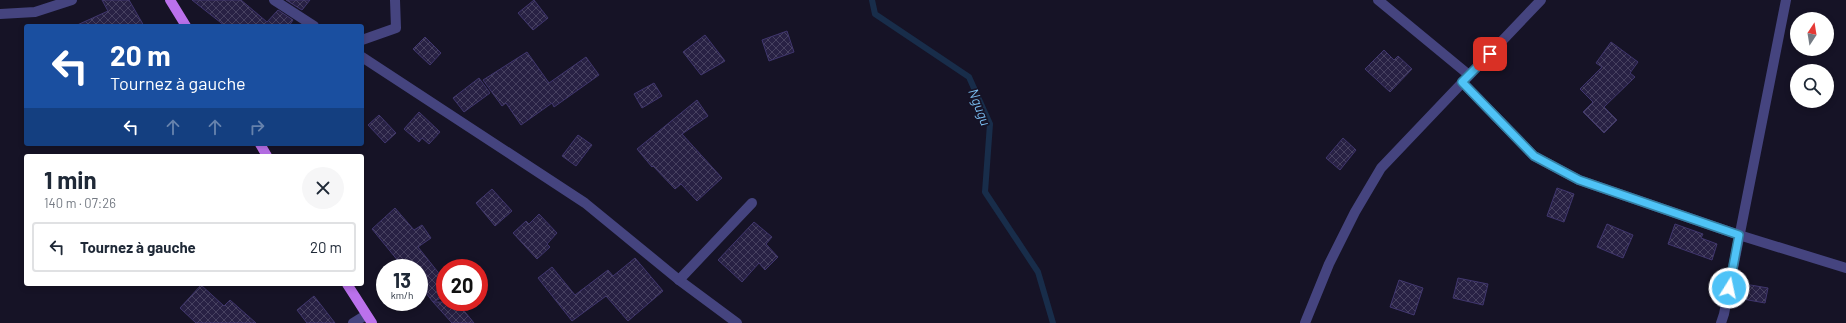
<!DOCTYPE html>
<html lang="fr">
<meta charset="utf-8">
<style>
:root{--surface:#fff;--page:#f6f6f7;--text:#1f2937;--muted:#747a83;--line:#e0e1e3}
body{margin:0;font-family:Barlow,sans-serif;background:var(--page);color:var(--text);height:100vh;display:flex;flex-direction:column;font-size:15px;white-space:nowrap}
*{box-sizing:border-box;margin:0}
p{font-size:13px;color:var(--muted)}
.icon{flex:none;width:22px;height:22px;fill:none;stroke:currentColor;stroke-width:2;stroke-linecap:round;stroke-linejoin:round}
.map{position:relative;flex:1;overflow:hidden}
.sheet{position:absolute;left:24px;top:154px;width:340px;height:132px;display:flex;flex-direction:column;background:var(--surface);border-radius:4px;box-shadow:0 2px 6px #0003}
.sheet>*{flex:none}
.banner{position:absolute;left:24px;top:24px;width:340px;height:122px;border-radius:4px;box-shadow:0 2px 6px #0003;background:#1a4fa0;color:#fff;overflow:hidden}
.needle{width:26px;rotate:12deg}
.tools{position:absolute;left:1790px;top:12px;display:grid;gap:8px}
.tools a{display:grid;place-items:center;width:44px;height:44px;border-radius:50%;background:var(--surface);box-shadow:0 2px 6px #0003;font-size:20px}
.speed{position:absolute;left:376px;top:259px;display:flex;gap:8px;font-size:20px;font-weight:700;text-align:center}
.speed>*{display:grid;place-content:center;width:52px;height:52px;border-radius:50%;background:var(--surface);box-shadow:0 2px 6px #0003;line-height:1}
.speed small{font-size:10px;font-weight:400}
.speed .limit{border:6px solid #d22;background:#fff;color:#111}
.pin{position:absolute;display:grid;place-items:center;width:34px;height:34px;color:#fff;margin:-17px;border-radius:8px;box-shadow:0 2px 6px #0006}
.me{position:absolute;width:44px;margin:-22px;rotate:10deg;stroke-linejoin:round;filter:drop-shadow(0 0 3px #0008)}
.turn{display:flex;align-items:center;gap:14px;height:84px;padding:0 20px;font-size:18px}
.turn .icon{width:52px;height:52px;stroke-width:2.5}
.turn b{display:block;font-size:28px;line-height:34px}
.lanes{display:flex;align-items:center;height:38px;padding:0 20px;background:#0003;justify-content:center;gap:20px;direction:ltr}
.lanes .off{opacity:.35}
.round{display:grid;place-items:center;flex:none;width:42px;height:42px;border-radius:21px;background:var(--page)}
.summary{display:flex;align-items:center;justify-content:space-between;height:68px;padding:0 20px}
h1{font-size:24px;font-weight:700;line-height:30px}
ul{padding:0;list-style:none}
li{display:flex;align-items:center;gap:12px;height:50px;margin:0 8px 6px;padding:0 12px;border:2px solid var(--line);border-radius:4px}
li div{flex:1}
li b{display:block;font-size:15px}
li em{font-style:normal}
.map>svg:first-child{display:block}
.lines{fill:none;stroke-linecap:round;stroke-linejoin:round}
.stream{stroke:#182d4a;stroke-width:6}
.building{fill:url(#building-cross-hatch);stroke:#40366d}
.minor{stroke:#45447f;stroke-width:10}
.major{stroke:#bb71ec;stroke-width:10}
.route-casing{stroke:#337fa1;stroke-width:10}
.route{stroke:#4fc3f7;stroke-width:7}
.labels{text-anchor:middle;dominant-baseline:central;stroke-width:3.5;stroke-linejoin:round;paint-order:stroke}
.water-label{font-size:14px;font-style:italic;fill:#78baed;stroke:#161326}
</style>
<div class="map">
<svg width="1846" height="323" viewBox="0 0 1846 323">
<defs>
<pattern id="building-cross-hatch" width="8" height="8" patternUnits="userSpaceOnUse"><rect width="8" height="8" fill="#282144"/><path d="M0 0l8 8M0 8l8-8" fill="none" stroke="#474160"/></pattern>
</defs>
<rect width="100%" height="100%" fill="#161326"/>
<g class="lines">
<path class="stream" d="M872,0l3,14 94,63 21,47 -5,68 53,80 15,51"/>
</g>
<g class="building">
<path d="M102,0h27l15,26h-69l33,-15z"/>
<path d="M192,0h49l26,22 11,-12 15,10 -4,6h-64z"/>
<path d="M286,0h24l-8,10z"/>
<path d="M534,0l14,18 -15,12 -15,-17z"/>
<path d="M787,31l7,21 -25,9 -7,-21z"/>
<path d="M705,35l20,26 -24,14 -18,-23z"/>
<path d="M425,37l16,16 -11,12 -17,-16z"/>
<path d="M1611,42l27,20 -8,11 5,4 -31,30 13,13 -13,13 -21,-21 10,-10 -13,-13 22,-22 -6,-4z"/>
<path d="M1384,50l10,10 4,-4 14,13 -22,23 -25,-23z"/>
<path d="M527,52l22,31 37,-26 13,18 -45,32 -2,-4 -31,22 -15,-22 -4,3 -19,-26z"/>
<path d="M479,78l11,15 -26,19 -11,-14z"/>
<path d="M654,83l8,13 -20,12 -8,-14z"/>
<path d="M697,100l11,16 -26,18 40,44 -25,23 -16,-17 -6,5 -22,-23 -1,1 -15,-18z"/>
<path d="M419,112l21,20 -11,12 -7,-6 -3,4 -15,-13z"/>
<path d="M379,115l17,18 -11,10 -17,-18z"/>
<path d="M578,135l14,10 -16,21 -14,-10z"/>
<path d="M1343,138l13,12 -16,20 -14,-12z"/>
<path d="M1557,188l17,6 -10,28 -17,-6z"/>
<path d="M492,189l20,22 -17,15 -19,-23z"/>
<path d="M395,208l19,22 8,-5 9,13 -13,9 27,34v15l-12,6 -14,-18v-16h-13l-5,-7 -2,1 -27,-33z"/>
<path d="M539,214l18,19 -10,11 3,3 -13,12 -24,-26 13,-12 3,3z"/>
<path d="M754,222l18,15 -6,7 12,13 -13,13 -6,-7 -17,19 -24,-22z"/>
<path d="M1607,224l26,11 -10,23 -26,-11z"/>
<path d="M1675,224l28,10 -2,4 16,6 -5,16 -44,-16z"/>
<path d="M635,258l28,33 -35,30 -22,-25 -34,25 -34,-43 14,-11 23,28 33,-25 5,6z"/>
<path d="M1458,278l30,6 -5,21 -30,-7z"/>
<path d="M1399,280l24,8 -9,27 -24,-8z"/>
<path d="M1739,283l29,5 -3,15 -28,-5z"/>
<path d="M201,285l23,21 6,-6 26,23h-60l-16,-15z"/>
<path d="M314,296l21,27h-28l-10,-13z"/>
<path d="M433,302h24l17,21h-22z"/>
</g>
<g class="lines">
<g class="minor">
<path d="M274,0l40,26"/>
<path d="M1378,0l91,75"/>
<path d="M0,14l35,-2 37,-12"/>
<path d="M362,40l34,-12 -1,-28"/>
<path d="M362,57l223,146 94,77 58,43"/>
<path d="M1462,82l72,74 45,24 160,55 107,33"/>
<path d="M679,280l73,-77"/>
<path d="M353,323l13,-8"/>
<path d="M1305,323l24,-59 26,-52 26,-44 160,-168"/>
<path d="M1721,323l3,-9 62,-314"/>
</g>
<g class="major">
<path d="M170,0l16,26"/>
<path d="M260,144l7,12"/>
<path d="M347,284l25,39"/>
</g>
</g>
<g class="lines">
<g class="route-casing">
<path id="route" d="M1490,54l-28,28 72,74 45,24 160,55 -10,53"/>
</g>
<use href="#route" class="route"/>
</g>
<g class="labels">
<g class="water-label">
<text transform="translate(980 107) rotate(69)">Ngugu</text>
</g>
</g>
</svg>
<div class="tools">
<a><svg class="needle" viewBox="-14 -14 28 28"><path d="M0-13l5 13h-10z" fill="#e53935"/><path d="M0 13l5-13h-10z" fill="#747a83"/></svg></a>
<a><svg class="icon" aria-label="search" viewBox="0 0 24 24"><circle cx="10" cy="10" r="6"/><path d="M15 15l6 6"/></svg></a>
</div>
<div class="speed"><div>13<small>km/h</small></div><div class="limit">20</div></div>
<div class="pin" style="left:1490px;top:54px;background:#d93025"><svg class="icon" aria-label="arrive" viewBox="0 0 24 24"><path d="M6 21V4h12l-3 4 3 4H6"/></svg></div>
<svg class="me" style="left:1729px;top:288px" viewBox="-20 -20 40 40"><circle r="17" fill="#4fc3f7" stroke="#fff" stroke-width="3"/><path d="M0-11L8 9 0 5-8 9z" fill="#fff"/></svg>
<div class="banner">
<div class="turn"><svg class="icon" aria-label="left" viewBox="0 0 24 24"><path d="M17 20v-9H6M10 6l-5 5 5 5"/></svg><div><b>20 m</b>Tournez à gauche</div></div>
<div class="lanes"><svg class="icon" aria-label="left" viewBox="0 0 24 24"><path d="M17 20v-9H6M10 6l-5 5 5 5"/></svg><svg class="icon off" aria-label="ahead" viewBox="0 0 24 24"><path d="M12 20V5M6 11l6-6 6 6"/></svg><svg class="icon off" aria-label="ahead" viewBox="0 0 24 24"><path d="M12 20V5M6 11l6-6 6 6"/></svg><svg class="icon off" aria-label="right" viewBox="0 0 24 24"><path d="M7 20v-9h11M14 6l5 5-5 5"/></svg></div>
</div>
<section class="sheet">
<div class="summary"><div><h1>1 min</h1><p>140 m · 07:26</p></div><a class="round"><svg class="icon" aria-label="close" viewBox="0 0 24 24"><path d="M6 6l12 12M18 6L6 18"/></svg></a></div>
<ul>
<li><svg class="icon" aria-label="left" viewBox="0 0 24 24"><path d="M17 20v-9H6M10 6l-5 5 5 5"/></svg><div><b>Tournez à gauche</b></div><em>20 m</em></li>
</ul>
</section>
</div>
